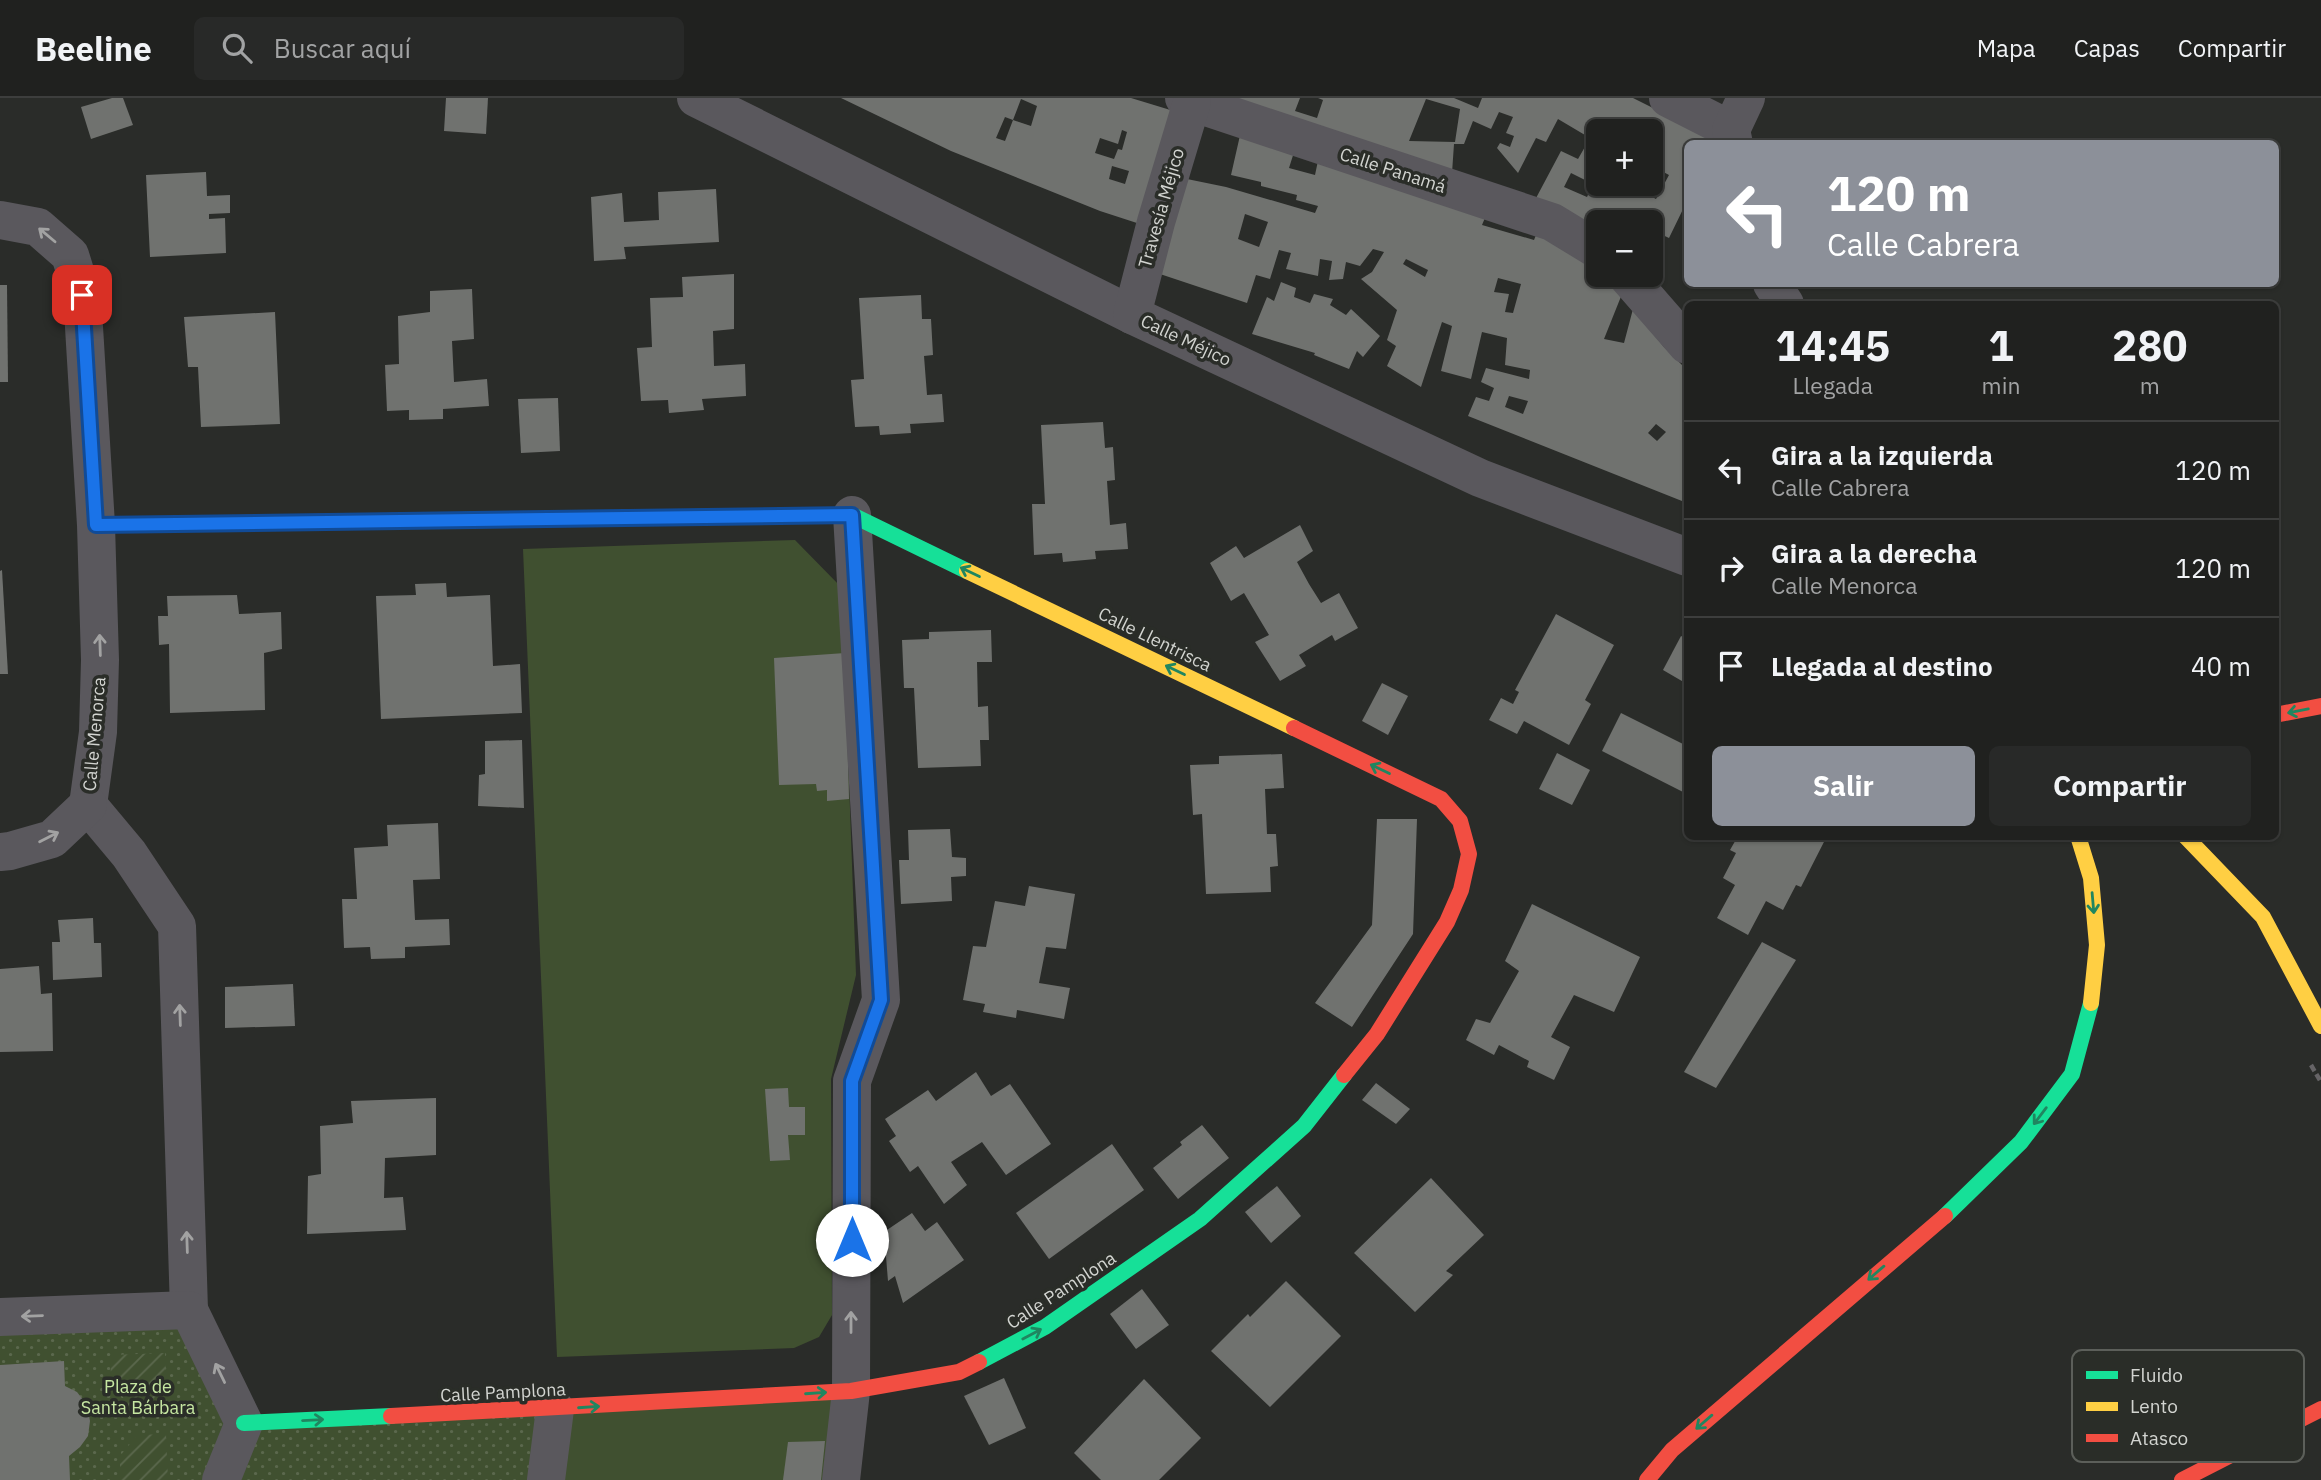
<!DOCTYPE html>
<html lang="es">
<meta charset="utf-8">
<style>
:root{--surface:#20211f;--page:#282928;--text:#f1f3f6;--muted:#a2a3a4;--line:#3d3e3d;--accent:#8c9099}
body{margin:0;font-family:"IBM Plex Sans",sans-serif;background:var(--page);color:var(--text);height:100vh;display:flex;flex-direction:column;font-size:26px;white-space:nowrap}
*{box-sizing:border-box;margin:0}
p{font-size:23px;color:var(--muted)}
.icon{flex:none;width:38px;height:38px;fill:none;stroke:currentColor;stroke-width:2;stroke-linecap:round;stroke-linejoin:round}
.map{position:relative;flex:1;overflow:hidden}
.details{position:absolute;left:1684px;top:203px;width:595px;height:539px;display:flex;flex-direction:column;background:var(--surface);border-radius:10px;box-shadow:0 2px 5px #0004,0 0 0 2px var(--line)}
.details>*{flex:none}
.top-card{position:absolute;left:1684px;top:42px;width:595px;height:147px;border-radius:10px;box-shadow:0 2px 5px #0004,0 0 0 2px var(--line);background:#8c9099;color:#fff;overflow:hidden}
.controls{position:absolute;left:1586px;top:21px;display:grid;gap:14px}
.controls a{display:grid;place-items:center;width:77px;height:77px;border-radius:10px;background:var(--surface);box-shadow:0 2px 5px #0004,0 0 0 2px var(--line);font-size:35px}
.pin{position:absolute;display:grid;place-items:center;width:60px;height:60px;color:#fff;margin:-30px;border-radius:14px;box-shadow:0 4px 10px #0006}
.me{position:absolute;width:77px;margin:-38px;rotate:0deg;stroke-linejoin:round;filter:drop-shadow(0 0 5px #0008)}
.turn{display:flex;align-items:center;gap:24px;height:147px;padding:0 28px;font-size:32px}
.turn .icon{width:91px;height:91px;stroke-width:2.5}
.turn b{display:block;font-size:49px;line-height:60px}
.eta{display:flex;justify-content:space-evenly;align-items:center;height:119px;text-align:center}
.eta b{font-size:42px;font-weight:700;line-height:49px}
.button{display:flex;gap:14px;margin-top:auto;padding:14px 28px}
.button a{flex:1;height:80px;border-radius:10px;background:var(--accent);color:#fff;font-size:28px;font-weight:700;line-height:80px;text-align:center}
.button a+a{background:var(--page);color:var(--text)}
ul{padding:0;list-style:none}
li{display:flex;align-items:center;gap:21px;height:98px;padding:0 28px;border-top:2px solid var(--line)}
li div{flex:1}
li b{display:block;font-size:26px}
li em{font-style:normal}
header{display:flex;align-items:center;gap:42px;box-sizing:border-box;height:98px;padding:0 35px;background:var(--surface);border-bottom:2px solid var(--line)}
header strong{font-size:33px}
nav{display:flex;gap:38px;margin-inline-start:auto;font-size:24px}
.search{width:490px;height:63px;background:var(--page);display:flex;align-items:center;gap:18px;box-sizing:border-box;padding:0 24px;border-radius:10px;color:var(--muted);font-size:26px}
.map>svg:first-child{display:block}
.park{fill:url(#park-dots)}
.garden{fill:url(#garden-furrows)}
.pitch{fill:#405030}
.building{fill:#70726f;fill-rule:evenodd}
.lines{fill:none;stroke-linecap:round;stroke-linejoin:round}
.path{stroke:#666466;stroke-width:4.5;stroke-dasharray:7 3.5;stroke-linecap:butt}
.street{stroke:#5a585d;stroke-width:38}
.fast{stroke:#16e098;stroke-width:16}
.slow{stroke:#ffcf43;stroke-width:16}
.jam{stroke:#f24e42;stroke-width:16}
.oneway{stroke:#a2a2a2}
.oneway2{stroke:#208660}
.route-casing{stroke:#114b97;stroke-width:18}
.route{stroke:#1a73e8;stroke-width:12}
.labels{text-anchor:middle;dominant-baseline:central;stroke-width:7;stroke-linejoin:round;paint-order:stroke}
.street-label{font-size:18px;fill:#d2d4d0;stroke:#2a2d28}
.park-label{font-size:18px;fill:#c6e7a2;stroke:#2a2d28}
.key{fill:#2a2d28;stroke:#5c5f5a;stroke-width:2}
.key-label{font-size:19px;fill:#d2d4d0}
</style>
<header>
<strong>Beeline</strong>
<div class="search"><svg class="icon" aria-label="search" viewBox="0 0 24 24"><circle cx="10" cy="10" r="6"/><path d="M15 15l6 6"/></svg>Buscar aquí</div>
<nav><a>Mapa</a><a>Capas</a><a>Compartir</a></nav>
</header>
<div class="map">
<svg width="2321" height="1382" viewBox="0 0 2321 1382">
<defs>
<pattern id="park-dots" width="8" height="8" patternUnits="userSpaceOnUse" patternTransform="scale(1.75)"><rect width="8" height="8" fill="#405030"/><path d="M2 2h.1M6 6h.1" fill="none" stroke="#5b684d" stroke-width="1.8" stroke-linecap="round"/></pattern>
<pattern id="garden-furrows" width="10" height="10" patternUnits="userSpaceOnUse" patternTransform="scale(1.75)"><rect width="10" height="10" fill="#405030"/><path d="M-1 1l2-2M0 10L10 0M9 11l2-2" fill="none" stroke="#5b684d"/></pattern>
</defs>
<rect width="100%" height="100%" fill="#2a2c29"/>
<path class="park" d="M189,1212l56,113 310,-14 -9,71h-546v-161z"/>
<g class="garden">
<path d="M165,1255l2,54 -38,1 -18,-32 -1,-21z"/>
<path d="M166,1336l2,46h-48v-24l17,-21z"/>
</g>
<g class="pitch">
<path d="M795,442l47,48 14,387 -25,104 1,236 -13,22 -25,11 -237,9 -34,-808z"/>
<path d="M851,1293l-10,89h-295l9,-71z"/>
</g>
<g class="building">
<path d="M112,0h11l10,27 -42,14 -10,-32z"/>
<path d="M446,0h42l-2,36 -42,-3z"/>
<path d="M841,0h290l46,14 -37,112 -40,-13 -149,-60zM1021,1l16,7 -6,20 -18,-6 -8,21 -9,-3 9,-21 8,3zM1122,32l5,2 -5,18 -4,-1 -4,10 -19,-6 5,-15 18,6zM1112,68l17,5 -4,13 -16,-5z"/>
<path d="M1207,0h93l-5,13 22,7 6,-18 -5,-2h136l24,10 4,-10h151l84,42 -2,4h-28v57l-18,37 -19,-9v-7h-14l-24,-11 -6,11h-8v8l-63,-30 26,-49 17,8 12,-21 -32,-19 -12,23 -10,-4 -18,35 -21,-25 3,-5 10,4 4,-11 -8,-3 7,-16 -14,-5 -8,17 -18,-8 -9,23h-10l-2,29zM1426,1l34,10 -5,33 -46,-1zM1598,33h52v34l19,10 -13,24 -29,-15h-29zM1571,75l22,11 -6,13 -23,-10z"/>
<path d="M1241,33l54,18 -6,19 26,7 4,-19 168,57 -5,12 52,15 4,-10 60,36v9h9l15,19 -18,45 20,4 9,-34 31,38 23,23v133l-219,-87 8,-19 13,4 5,-13 -13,-6 5,-14 43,11 1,-9 -25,-5 2,-27 -25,-6 -11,47 -30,-8 11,-45 -10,-4 -21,65 -34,-21 9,-20 -9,-6 10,-30 -36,-31 11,-7 12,-20 -11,-3 -13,17 -14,-4 -3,17 -14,1 3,-19 -12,-2 -2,17 -32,-7 5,-16 -12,-3 -9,29 -14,-4 -9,28 -87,-29 27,-95 39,8 89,26 3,-7 -22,-6 1,-5 -36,-9v-4l-30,-7zM1245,116l23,8 -9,25 -21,-8zM1406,161l22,11 -3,7 -22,-13zM1498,180l23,6 -8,29 -8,-1 4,-18 -15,-2zM1509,298l19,5 -5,13 -18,-7zM1656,326l10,8 -9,9 -9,-8z"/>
<path d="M206,74l1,24 23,-1v18l-21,1v5l16,-1 1,35 -76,4 -4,-82z"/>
<path d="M716,91l3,53 -95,5 2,12 -32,2 -3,-64 31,-4 2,29 35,-2 -1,-28z"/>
<path d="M734,176v55l-21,2 1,35 31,-2 1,32 -44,3 2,11 -35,3 -1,-13 -27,1 -4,-53 15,-1 -2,-49 33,-1 -1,-20z"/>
<path d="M1281,184l15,6 -2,9 16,6 4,-9 19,5 -3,6 16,10 5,-6 29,27 -17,21 -6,-6 -8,18 -35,-14 1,-2 -63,-19 15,-37 7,4z"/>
<path d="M0,187h7l1,97h-8z"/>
<path d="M472,191l2,50 -22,2 2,41 33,-3 2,27 -46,3v10l-34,1v-10l-22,1 -2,-46 14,-1 -1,-48 32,-4v-21z"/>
<path d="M921,197l1,24h9l2,36 -9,1 3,39 15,-1 2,28 -34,2 1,9 -31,2 -1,-9 -24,1 -4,-47 13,-1 -5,-81z"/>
<path d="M275,214l5,112 -79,3 -3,-60h-10l-4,-50z"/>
<path d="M558,300l2,53 -39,2 -3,-54z"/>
<path d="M1103,324l2,26 8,-1 2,33 -8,1 3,44 16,-2 2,26 -33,2 1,8 -33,3 -1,-9 -28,2 -2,-51h13l-4,-79z"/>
<path d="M1300,427l13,26 -16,11 12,22 12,19 18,-10 19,35 -23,13 -3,-6 -33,20 7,11 -26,15 -25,-39 14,-7 -12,-20 -13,-22 -13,8 -21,-38 26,-17 8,12z"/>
<path d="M2,472l6,104h-8v-103z"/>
<path d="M446,485l1,14 43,-2 3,71 27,-2 2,49 -141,6 -5,-123 40,-1 -1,-11z"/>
<path d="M237,497l2,19 42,-2 1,37 -18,4 1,57 -95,3 -1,-69 -10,1 -1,-29h10l-1,-20z"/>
<path d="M1556,516l58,31 -29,55 6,4 -22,41 -45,-24 -7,13 -28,-14 12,-22 12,6 6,-12 -4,-2z"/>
<path d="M991,532l1,32h-15l1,45 10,-1 1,34h-9l1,26 -63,2 -4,-80h-10l-2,-48 27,-1v-7z"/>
<path d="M1681,538l6,3v45l-24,-14z"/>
<path d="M845,555l4,146 -22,2v-11l-10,1 -1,-7 -37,1 -5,-127z"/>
<path d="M1382,585l26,13 -20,39 -26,-14z"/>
<path d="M1621,615l66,33v48l-85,-43z"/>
<path d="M522,642l2,68 -46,-2 1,-31 6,-1v-33z"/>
<path d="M1557,655l33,17 -18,35 -33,-16z"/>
<path d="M1282,656l2,34 -19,1 2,45h9l2,32 -8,1 1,25 -65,2 -4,-80 -9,1 -3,-50 29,-1v-8z"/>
<path d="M1377,721h40l-4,115 -61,93 -37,-24 57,-78z"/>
<path d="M438,725l2,56 -27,1 2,40 34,-1 1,26 -45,2v11l-34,1 -1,-12 -26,1 -2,-49h15l-3,-51 34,-2 -1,-21z"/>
<path d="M950,731l2,28 14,1v18l-15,1 1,24 -51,3 -2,-44h10l-1,-30z"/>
<path d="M1738,738h89l-26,51 -5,-2 -13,25 -17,-9 -18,34 -31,-17 18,-33 -12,-7 13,-25 -6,-3z"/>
<path d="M1029,788l46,8 -9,55 -20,-2 -7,36 31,5 -6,31 -47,-9 -1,8 -33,-6 2,-8 -22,-4 10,-54 13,1 9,-46 30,5z"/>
<path d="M1532,806l108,53 -26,55 -40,-17 -23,42 19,10 -16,33 -27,-13 2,-6 -30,-16 -5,10 -28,-15 10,-21 14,4 29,-52 -14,-10z"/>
<path d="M93,820l1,25h7l1,34 -49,3 -1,-38h8l-2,-22z"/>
<path d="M1762,844l34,18 -80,128 -32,-16z"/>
<path d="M39,868l2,28 11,-1 1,58 -53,1v-83z"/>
<path d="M293,886l2,42 -70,2v-41z"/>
<path d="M976,974l15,24 19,-12 41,60 -45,31 -24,-33 -31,20 16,23 -23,19 -26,-38 -8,6 -21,-31 7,-5 -11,-17 43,-29 8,11z"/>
<path d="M1376,985l34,26 -14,15 -34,-24z"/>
<path d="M788,990l1,19h16v28h-17l2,25 -20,1 -5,-72z"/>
<path d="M436,1000v57l-51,3 -1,40 19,-1 3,33 -99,4 1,-58 13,-2 -1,-48 33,-3 -2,-22z"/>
<path d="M1202,1027l27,33 -51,41 -25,-31 29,-23 -2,-3z"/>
<path d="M1112,1046l32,46 -95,69 -33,-46z"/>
<path d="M1431,1080l53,57 -38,36 7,4 -38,37 -61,-59z"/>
<path d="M1277,1088l24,30 -30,27 -26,-31z"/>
<path d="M912,1115l13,18 12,-9 27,38 -61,43 -8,-27 -7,5 -4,-49z"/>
<path d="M1286,1183l55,55 -71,71 -59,-56 37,-37 2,3z"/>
<path d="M1142,1191l27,36 -33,24 -26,-35z"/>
<path d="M64,1263l1,25 12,6 10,13 3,16 -2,15 -8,11 -11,9 1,24h-70v-115z"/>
<path d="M1004,1280l22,50 -37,17 -25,-49z"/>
<path d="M1144,1281l57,59 -42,42h-58l-27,-27z"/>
<path d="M825,1343l-4,39h-38l5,-38z"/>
</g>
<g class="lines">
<path class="path" d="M2311,967l10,17"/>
<g class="street">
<path d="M696,0l436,217 348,163 207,79"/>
<path d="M1184,0l22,9 346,115 46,28"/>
<path d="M1668,0l63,32"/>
<path d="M1734,46l-3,-14 15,-32"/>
<path d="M0,122l38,7 32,28 12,39 14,231 4,135 -2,72 -10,73 41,49 48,72 12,384"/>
<path d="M1626,177l61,70"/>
<path d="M1772,186l13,20"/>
<path d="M1132,217l24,-93 36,-120"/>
<path d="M0,754l10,-1 42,-12 36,-34"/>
<path d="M0,1219l189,-7 55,113 -23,57"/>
<path d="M546,1382l9,-71"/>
<path d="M841,1382l10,-89 1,-310 29,-81 -29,-485"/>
</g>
<g class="fast">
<path d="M461,422l391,-5 115,56"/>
<path d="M1945,1118l76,-74 51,-68 19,-71"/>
<path d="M979,1264l66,-35 155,-108 104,-93 40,-51"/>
<path d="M244,1325l147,-7"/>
</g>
<g class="slow">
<path d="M967,473l327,157"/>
<path d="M2078,738l13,42 6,67 -6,58"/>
<path d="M2185,738l78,81 58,109"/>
</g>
<g class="jam">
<path d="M96,427l365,-5"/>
<path d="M2275,617l46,-9"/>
<path d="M1294,630l147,71 19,22 9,33 -8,36 -14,32 -70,112 -33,41"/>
<path d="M391,1318l460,-25 108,-19 20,-10"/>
<path d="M1647,1382l25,-30 273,-234"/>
<path d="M2182,1382l139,-71"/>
</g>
</g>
<defs><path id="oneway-shaft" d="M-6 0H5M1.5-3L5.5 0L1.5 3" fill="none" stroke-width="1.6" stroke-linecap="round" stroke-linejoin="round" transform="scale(1.75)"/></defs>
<g class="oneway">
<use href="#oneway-shaft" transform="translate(47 137) rotate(-140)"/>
<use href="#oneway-shaft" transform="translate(100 547) rotate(-92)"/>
<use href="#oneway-shaft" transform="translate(49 739) rotate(-27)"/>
<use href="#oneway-shaft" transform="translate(180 917) rotate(-92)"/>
<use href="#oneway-shaft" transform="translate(187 1144) rotate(-92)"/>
<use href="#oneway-shaft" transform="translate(32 1218) rotate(178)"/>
<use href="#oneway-shaft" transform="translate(851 1224) rotate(-90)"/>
<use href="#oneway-shaft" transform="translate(220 1275) rotate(-116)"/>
</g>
<g class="oneway2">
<use href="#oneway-shaft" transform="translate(970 474) rotate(-154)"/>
<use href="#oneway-shaft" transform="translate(1175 572) rotate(-154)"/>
<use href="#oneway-shaft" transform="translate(2298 613) rotate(169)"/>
<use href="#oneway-shaft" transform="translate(1380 671) rotate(-154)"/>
<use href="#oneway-shaft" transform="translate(2093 805) rotate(85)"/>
<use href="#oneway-shaft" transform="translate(2040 1018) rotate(127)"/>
<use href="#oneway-shaft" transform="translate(1876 1175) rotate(139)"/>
<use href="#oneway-shaft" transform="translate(1032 1236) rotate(-28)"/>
<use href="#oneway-shaft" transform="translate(816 1295) rotate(-4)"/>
<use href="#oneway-shaft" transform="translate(589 1309) rotate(-4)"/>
<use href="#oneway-shaft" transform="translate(313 1322) rotate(-3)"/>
<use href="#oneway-shaft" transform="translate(1704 1324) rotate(139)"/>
</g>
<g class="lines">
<g class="route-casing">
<path id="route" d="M82,197l14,230 756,-10 29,485 -29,81v159"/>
</g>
<use href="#route" class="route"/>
</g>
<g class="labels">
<g class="street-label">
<text transform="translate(1393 72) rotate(18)">Calle Panamá</text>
<text transform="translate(1161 110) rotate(-74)">Travesía Méjico</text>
<text transform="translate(1186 242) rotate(25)">Calle Méjico</text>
<text transform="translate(1155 541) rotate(26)">Calle Llentrisca</text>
<text transform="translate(94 636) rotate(-85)">Calle Menorca</text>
<text transform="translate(1061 1192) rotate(-33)">Calle Pamplona</text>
<text transform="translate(503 1294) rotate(-3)">Calle Pamplona</text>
</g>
<g class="park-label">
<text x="138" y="1288">Plaza de<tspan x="138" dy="21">Santa Bárbara</tspan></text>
</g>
</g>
<rect x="2072" y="1252" width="232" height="112" rx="10" class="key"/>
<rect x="2086" y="1273" width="32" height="8" fill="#16e098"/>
<rect x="2086" y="1304" width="32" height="9" fill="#ffcf43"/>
<rect x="2086" y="1336" width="32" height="8" fill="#f24e42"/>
<g class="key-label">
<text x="2130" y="1284">Fluido</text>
<text x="2130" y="1315">Lento</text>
<text x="2130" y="1347">Atasco</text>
</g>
</svg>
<div class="controls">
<a>+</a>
<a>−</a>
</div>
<div class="pin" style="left:82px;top:197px;background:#d93025"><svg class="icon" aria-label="arrive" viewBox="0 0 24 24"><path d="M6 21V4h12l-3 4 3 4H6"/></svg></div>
<svg class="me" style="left:852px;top:1142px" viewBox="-20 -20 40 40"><circle r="19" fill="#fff"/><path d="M0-13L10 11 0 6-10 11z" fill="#1a73e8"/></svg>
<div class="top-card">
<div class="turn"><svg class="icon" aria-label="left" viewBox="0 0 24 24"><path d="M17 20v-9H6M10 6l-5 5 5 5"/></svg><div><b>120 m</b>Calle Cabrera</div></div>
</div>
<section class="details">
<div class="eta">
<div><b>14:45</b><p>Llegada</p></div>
<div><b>1</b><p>min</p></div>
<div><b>280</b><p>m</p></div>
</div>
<ul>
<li><svg class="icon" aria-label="left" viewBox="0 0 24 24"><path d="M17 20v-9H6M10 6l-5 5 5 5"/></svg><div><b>Gira a la izquierda</b><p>Calle Cabrera</p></div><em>120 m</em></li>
<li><svg class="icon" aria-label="right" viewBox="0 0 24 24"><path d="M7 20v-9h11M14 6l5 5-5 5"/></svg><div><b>Gira a la derecha</b><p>Calle Menorca</p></div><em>120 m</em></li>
<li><svg class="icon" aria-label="arrive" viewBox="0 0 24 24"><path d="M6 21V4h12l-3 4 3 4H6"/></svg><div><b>Llegada al destino</b></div><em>40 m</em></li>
</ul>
<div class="button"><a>Salir</a><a>Compartir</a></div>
</section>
</div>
